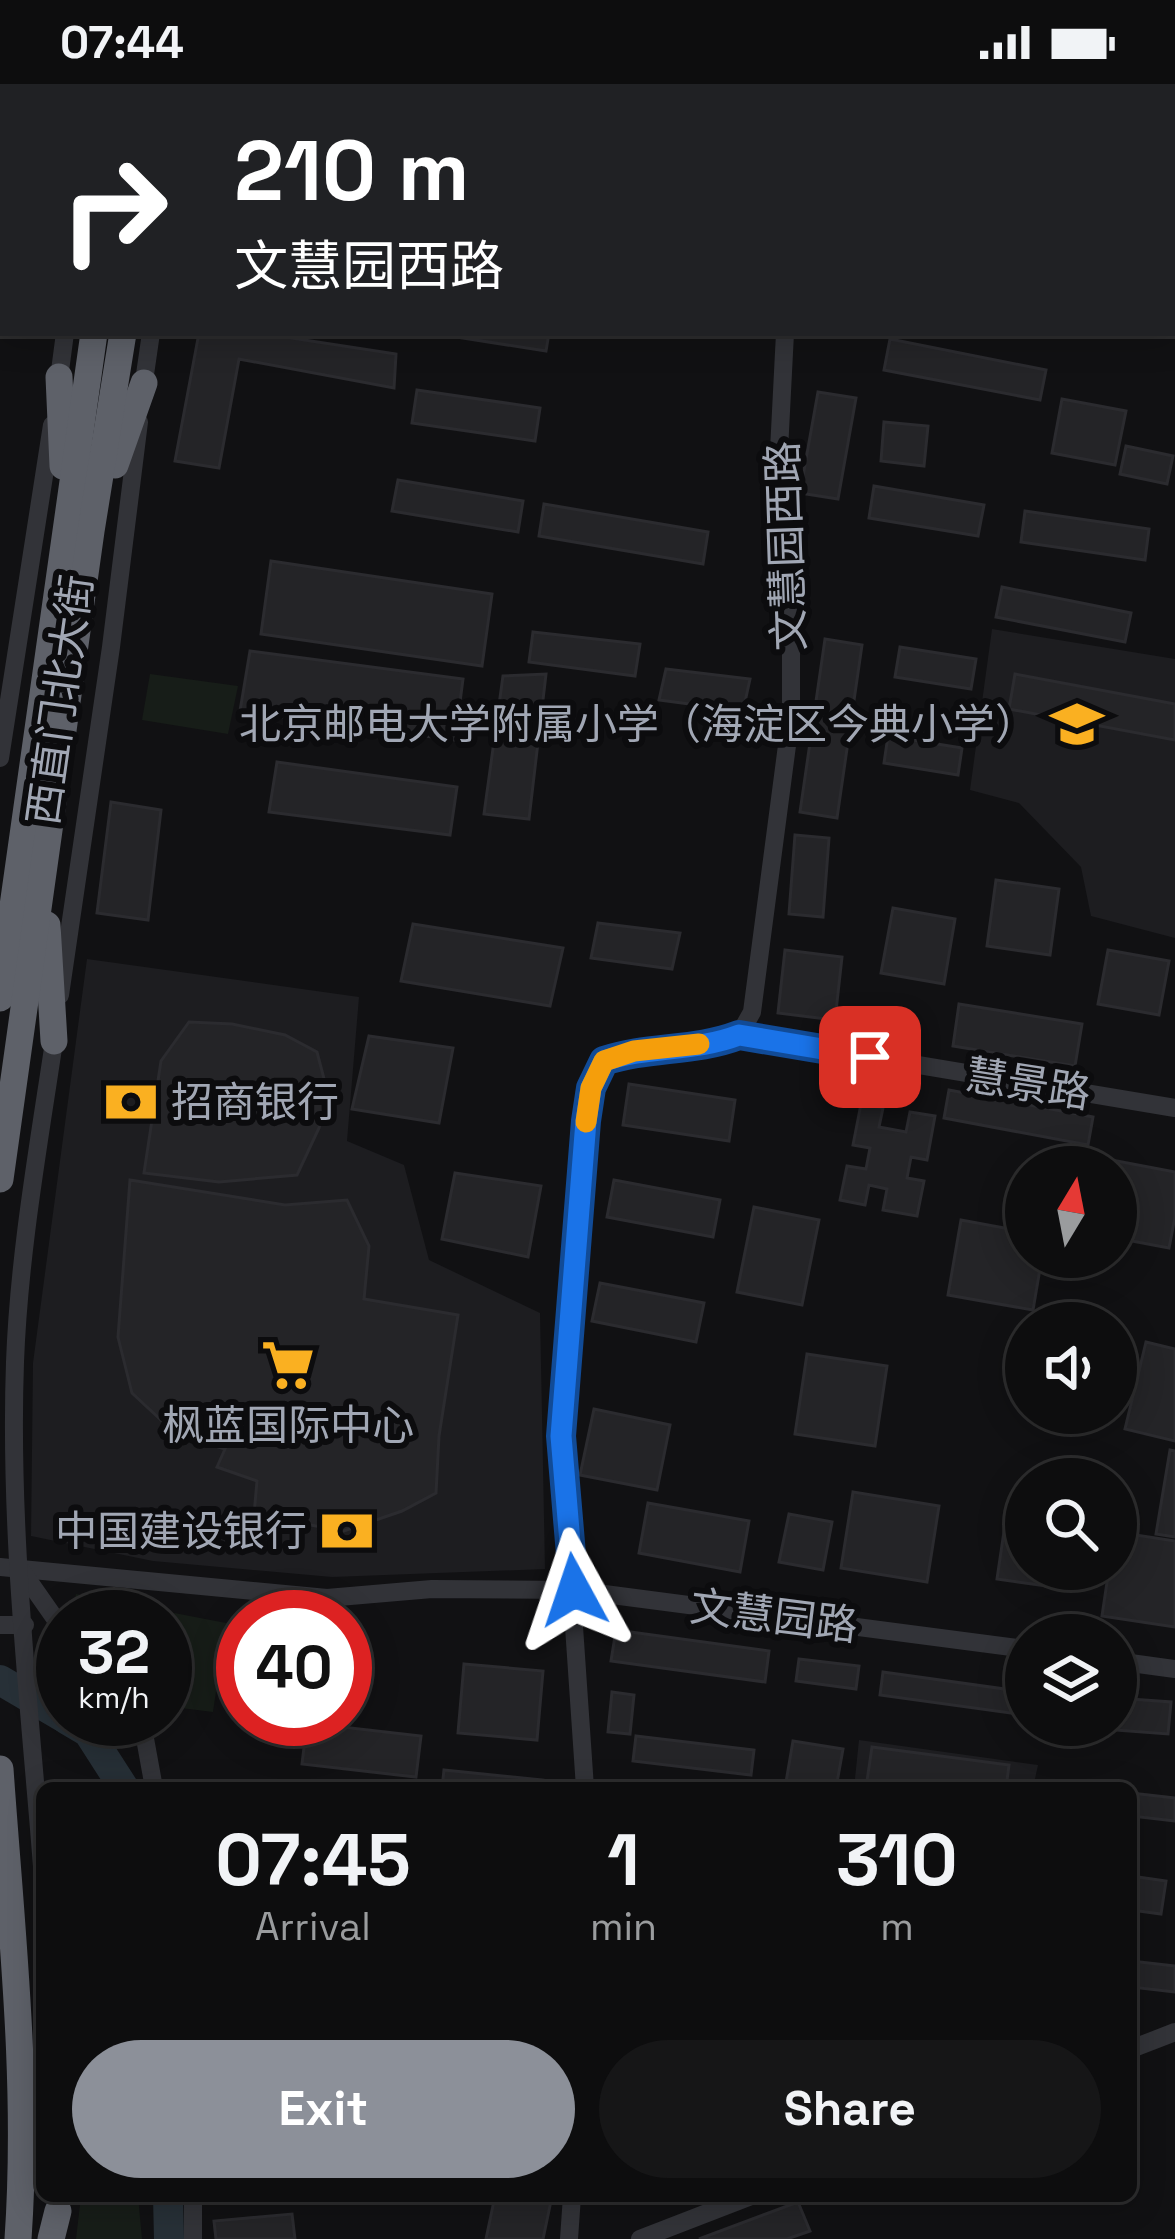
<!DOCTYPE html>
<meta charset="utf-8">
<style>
:root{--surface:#0d0d0e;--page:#161617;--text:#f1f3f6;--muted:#9a9c9e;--line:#2d2d2e;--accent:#8c9099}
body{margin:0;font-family:"Space Grotesk","Noto Sans SC",sans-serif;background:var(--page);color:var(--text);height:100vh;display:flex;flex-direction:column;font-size:45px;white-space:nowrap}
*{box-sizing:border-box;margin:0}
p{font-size:39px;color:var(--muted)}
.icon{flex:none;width:66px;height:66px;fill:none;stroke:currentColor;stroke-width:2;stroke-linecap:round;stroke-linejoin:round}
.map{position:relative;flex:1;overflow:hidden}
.sheet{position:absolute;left:36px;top:1698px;width:1101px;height:420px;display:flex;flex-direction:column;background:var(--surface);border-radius:18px;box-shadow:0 6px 30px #0003,0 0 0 3px var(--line)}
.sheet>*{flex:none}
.top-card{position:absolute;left:0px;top:0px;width:1176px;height:252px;box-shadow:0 6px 30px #0003,0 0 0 3px var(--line);background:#202124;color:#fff;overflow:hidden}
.needle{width:78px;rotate:10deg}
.controls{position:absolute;left:1005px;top:1062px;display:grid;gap:24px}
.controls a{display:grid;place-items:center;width:132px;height:132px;border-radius:50%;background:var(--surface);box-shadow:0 6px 30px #0003,0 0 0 3px var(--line);font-size:60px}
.speed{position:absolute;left:36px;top:1506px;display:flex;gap:24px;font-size:60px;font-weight:700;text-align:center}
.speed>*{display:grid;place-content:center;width:156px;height:156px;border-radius:50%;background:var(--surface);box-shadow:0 6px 30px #0003,0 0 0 3px var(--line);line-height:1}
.speed small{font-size:30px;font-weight:400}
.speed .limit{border:18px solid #d22;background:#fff;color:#111}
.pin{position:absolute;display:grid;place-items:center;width:102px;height:102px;color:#fff;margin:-51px;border-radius:24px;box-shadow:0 6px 18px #0006}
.me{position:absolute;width:132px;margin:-66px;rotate:355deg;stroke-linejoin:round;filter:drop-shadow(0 0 9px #0008)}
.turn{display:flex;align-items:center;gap:42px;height:252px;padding:0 36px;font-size:54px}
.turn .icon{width:156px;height:156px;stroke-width:2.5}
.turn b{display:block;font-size:84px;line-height:102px}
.eta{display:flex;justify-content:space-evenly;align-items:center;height:204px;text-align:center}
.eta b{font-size:72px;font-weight:800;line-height:84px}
.action{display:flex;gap:24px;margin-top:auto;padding:24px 36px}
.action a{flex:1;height:138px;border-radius:72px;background:var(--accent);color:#fff;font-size:48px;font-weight:800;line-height:138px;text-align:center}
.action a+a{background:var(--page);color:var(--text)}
.status{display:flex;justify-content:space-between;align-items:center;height:84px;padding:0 60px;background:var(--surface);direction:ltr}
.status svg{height:33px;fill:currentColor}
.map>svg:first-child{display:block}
.built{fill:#1d1d20}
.green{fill:#171d18}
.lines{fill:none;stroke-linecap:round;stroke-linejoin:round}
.river{stroke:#273037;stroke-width:30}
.building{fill:#242427;stroke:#2b2b2f;stroke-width:3}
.minor{stroke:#323338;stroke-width:18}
.highway{stroke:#5e6169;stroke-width:27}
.route-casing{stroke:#114b97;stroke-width:30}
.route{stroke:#1a73e8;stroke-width:21}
.slow{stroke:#f59e0b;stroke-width:21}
.labels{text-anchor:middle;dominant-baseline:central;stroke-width:12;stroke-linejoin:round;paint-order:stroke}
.street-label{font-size:42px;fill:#a1a7b4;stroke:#0c0c0e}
.poi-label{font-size:42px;fill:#a1a7b4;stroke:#0c0c0e;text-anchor:end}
</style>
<div class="status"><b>07:44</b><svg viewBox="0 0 49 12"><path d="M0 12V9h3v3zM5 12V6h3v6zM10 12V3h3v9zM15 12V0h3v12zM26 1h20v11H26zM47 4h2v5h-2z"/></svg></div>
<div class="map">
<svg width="1175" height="2155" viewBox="0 0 1175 2155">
<rect width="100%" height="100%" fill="#111113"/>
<g class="built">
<path d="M992,545l183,30v279l-84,-22 -10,-49 -62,-64 -49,-13z"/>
<path d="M87,875l272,38 -12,144 57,24 25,95 111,53 5,256 -213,8 -179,-16 -122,-25 2,-173z"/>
<path d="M859,1656l179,25 -5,23h-179z"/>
</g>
<g class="green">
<path d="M150,590l88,12 -10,48 -86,-14z"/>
<path d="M76,1510l150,29 -13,89 -48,-6v-89h-94z"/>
<path d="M81,2112h57l4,43h-66z"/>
</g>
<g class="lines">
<g class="river">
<path d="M0,1596l63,37"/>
<path d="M66,1635l22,13 36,56"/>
<path d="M168,2112l1,43"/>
</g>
</g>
<g class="building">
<path d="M240,0h173l-174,3z"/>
<path d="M199,249h60l137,21 -2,34 -155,-29 -20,109 -44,-7z"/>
<path d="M431,249h118l-3,18z"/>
<path d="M890,255l156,31 -6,30 -156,-30z"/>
<path d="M417,306l123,18 -5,33 -123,-18z"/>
<path d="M818,308l38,6 -18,101 -38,-6z"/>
<path d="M1062,315l64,12 -11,54 -63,-12z"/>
<path d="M884,338l44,4 -4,40 -43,-5z"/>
<path d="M1126,362l47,10 -6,28 -47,-10z"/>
<path d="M398,396l125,21 -5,31 -126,-21z"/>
<path d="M874,402l110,19 -6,31 -109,-18z"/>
<path d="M544,420l164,28 -5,32 -164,-28z"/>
<path d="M1025,427l124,18 -4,31 -124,-18z"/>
<path d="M271,477l221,33 -10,72 -221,-32z"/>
<path d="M1002,503l129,26 -6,29 -129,-25z"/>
<path d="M533,548l107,12 -5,32 -106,-14z"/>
<path d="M825,555l37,6 -25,173 -37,-6z"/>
<path d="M900,563l76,12 -5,30 -76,-12z"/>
<path d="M250,567l213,28 -8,61 -215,-29z"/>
<path d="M666,585l84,10 -7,32 -84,-11z"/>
<path d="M546,590l-17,145 -45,-5 19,-138z"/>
<path d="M1015,590l160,30v36l-166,-31z"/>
<path d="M888,652l74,12 -4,27 -74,-12z"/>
<path d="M277,678l180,25 -7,48 -181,-23z"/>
<path d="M111,718l50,8 -13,110 -51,-7z"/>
<path d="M795,751l34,3 -6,79 -34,-3z"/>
<path d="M996,796l63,9 -9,66 -63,-9z"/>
<path d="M893,824l62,11 -11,65 -63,-11z"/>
<path d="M598,839l82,10 -8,36 -81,-11z"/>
<path d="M413,840l150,24 -13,58 -149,-25z"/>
<path d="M785,866l57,7 -7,63 -57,-7z"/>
<path d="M1108,866l61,11 -10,54 -61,-11z"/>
<path d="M959,920l123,20 -7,42 -122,-20z"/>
<path d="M189,938l43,2 53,11 32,17 10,38 -8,38 -22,47 -78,7 -75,-9 17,-112z"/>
<path d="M369,952l84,12 -14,75 -87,-14z"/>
<path d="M629,1000l106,16 -6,41 -106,-16z"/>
<path d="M949,1006l144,27 -5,28 -144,-27z"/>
<path d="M861,1020l22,4 -4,19 27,5 4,-20 25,4 -8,44 -16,-3 -4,21 17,3 -7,35 -34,-6 4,-21 -18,-4 -4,20 -25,-5 7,-34 19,3 4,-21 -17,-3z"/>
<path d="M1101,1074l74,14v45l-6,31 -53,-10v-71h-17z"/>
<path d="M455,1089l86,13 -13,71 -86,-18z"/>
<path d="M130,1096l155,25 62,-5 22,46 -5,53 94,16 -19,121 -3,57 -34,18 -58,20 -90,-16 3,-34 -40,-14 8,-18 -49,-15 -44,-41 -14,-56z"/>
<path d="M614,1096l106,20 -7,37 -106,-20z"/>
<path d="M754,1123l65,13 -17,85 -65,-13z"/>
<path d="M961,1136l65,12v25h16l-9,53 -85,-15z"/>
<path d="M600,1199l104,20 -8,39 -104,-21z"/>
<path d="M1146,1258l29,7v92l-50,-12z"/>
<path d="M807,1270l80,12 -12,80 -80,-12z"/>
<path d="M594,1325l76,16 -13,65 -77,-15z"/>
<path d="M1170,1366l5,1v86l-19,-3z"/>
<path d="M853,1408l86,14 -12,76 -86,-14z"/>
<path d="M648,1419l101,18 -9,51 -101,-19z"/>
<path d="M1007,1427l19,3v55h37l-2,19 -64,-9z"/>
<path d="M789,1430l43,8 -9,48 -44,-8z"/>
<path d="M1116,1448l59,9v86l-73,-11 7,-47h7z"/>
<path d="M616,1546l153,21 -4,31 -154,-21z"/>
<path d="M799,1575l60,7 -3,23 -60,-8z"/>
<path d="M464,1580l79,7 -6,69 -79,-7z"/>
<path d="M883,1588l143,20v23l-146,-20z"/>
<path d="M612,1608l22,3 -4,39 -22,-2z"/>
<path d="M1116,1614l55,4 -3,32 -106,-8 54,-1z"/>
<path d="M307,1639l114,13 -5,41 -114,-13z"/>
<path d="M636,1652l118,14 -3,25 -118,-14z"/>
<path d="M793,1657l50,8 -7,39h-51z"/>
<path d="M872,1663l137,18 -3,23h-88l-51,-7z"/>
<path d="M444,1686l99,10 -1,8h-100z"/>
<path d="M1131,1709l44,5v23l-44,-5z"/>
<path d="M1131,1792l35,5 -5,33 -30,-4z"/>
<path d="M1131,1877l44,5v26l-44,-5z"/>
<path d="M495,2112h57l-9,43h-57z"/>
<path d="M798,2118l12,29 -23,8h-88z"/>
<path d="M292,2130l3,25h-79l-2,-18z"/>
</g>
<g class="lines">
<g class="minor">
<path d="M1092,0l17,3"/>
<path d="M105,3v-3"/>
<path d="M186,3v-3"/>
<path d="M815,3v-3"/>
<path d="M1173,15h2"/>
<path d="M58,302l7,-53"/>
<path d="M142,311l9,-62"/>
<path d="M0,674l52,-333"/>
<path d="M60,911l51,-348 28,-225"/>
<path d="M739,951l436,73"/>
<path d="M0,1483l327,31 105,-9 142,1 452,59"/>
<path d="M21,1486l42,60"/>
<path d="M0,1541h25"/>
<path d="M1116,1577l59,8"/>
<path d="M132,1635l12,14 10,55"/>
<path d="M585,1704l-24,-352 25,-315 5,-33 13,-27 30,-10 85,-8 20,-8 13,-23 39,-297v-146l-15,-60 9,-176"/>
<path d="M42,1782c-13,-167 -33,-336 -27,-504 4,-109 24,-219 40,-327"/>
<path d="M1131,1965l44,-17"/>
<path d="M193,2155v-43"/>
<path d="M569,2155l3,-43"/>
<path d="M640,2155l111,-43"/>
</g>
<g class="highway">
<path d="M126,3l1,-3"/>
<path d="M158,3l1,-3"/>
<path d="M59,293l4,89"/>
<path d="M115,381l29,-82"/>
<path d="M47,841l7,116"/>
<path d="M0,914l94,-665"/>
<path d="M0,1095l91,-648 32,-198"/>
<path d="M0,1685c11,157 29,313 18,470"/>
<path d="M51,2155l7,-28"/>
</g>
</g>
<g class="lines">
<g class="route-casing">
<path id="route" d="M574,1506l-13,-154 25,-315 5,-33 13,-27c44,-15 91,-9 135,-26l131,22"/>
</g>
<use href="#route" class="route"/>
<path class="slow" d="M586,1038l5,-34 13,-27 30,-10 65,-7"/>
</g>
<defs>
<g id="school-bare" transform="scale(4.14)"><path d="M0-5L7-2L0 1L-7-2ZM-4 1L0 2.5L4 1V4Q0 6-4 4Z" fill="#fab021" stroke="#0c0c0e" stroke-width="2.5" paint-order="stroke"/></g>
<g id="bank-bare" transform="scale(4.14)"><path d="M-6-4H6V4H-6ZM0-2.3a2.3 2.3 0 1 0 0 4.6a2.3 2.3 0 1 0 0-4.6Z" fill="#fab021" stroke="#0c0c0e" stroke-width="2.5" paint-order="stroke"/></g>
<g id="supermarket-bare" transform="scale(4.14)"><path d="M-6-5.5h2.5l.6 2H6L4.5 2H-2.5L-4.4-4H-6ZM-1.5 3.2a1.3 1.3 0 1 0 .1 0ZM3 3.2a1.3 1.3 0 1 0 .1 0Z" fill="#fab021" stroke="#0c0c0e" stroke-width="2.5" paint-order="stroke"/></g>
</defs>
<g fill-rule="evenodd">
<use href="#school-bare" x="1077" y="640"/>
<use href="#bank-bare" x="131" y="1018"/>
<use href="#supermarket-bare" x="288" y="1281"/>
<use href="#bank-bare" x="347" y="1447"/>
</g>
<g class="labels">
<g class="street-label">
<text transform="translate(786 462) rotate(-92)">文慧园西路</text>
<text transform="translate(60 616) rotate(-82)">西直门北大街</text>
<text transform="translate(1028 1000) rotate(9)">慧景路</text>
<text transform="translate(774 1532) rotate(7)">文慧园路</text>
</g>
<g class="poi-label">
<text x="1037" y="640">北京邮电大学附属小学（海淀区今典小学）</text>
<text x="171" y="1018" text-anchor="start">招商银行</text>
<text x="288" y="1341" text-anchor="middle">枫蓝国际中心</text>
<text x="307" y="1447">中国建设银行</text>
</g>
</g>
</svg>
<div class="controls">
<a><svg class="needle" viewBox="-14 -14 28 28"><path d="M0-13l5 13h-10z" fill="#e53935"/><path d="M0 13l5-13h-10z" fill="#9a9c9e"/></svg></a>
<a><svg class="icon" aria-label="sound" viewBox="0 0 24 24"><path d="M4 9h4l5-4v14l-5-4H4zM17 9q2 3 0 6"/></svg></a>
<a><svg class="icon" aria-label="search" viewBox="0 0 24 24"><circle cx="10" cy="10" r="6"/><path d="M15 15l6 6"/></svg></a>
<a><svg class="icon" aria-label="layers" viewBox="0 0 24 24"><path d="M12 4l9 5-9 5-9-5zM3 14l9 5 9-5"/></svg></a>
</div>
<div class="speed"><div>32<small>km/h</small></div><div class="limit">40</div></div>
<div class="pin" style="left:870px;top:973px;background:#d93025"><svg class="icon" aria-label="arrive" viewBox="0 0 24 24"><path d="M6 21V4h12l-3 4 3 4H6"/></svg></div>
<svg class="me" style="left:574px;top:1506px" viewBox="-20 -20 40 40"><path d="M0-17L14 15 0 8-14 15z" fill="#1a73e8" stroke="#fff" stroke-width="4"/></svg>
<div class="top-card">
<div class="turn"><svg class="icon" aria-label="right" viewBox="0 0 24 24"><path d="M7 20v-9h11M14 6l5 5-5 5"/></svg><div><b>210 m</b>文慧园西路</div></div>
</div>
<section class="sheet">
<div class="eta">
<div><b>07:45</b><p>Arrival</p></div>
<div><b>1</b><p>min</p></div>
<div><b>310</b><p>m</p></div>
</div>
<div class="action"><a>Exit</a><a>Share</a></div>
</section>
</div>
